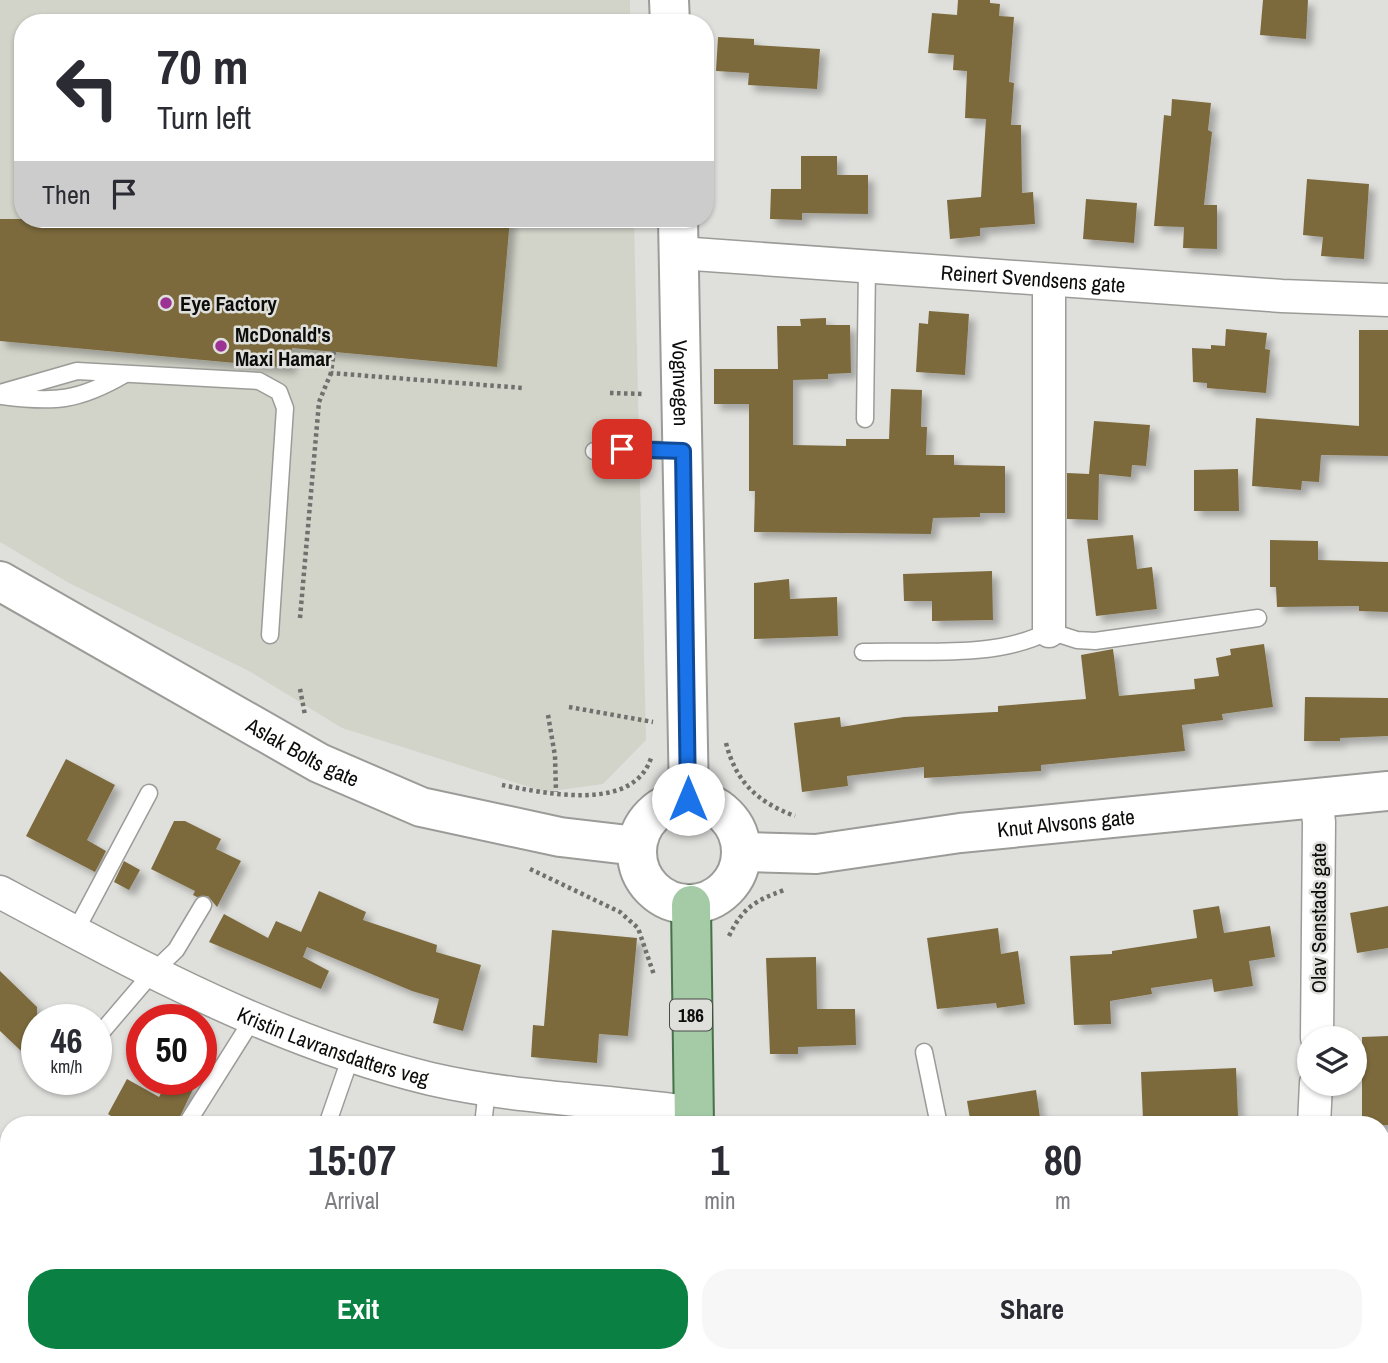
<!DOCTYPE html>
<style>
:root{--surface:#fff;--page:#f7f7f7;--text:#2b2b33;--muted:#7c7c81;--accent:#0b8043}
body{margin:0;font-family:"Archivo Narrow",sans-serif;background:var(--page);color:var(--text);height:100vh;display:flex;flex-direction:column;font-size:26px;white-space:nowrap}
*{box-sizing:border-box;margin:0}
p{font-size:23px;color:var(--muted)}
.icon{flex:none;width:38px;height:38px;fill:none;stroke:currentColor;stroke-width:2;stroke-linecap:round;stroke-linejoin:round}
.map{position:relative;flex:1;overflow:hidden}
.details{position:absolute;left:0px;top:1116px;width:1390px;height:247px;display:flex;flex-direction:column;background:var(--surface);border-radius:28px 28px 0 0;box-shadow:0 2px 5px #0004}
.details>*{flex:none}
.banner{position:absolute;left:14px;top:14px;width:700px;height:214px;border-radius:28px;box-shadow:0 2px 5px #0004;background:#fff;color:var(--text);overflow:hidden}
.fabs{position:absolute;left:1297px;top:1026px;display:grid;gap:14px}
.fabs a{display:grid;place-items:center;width:70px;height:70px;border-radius:50%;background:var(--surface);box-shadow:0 2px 5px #0004;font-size:35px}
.speed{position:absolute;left:21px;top:1004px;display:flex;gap:14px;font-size:35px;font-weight:700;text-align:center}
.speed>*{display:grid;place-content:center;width:91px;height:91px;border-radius:50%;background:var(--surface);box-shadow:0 2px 5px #0004;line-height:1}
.speed small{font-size:18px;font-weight:400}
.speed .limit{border:10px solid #d22;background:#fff;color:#111}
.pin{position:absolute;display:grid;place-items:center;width:60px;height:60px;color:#fff;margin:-30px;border-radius:14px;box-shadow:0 4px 10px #0006}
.me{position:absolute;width:77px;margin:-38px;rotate:0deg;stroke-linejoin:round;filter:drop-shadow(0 0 5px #0008)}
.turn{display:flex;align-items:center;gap:24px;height:147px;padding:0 28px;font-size:32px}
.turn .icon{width:91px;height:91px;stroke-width:2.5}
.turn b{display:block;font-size:49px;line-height:60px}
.then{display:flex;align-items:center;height:66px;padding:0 28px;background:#0003;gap:14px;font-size:26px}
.eta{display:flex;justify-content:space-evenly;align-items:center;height:119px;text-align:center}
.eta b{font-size:42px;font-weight:700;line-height:49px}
.button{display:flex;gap:14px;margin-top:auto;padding:14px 28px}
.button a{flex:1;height:80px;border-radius:28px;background:var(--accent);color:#fff;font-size:28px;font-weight:700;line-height:80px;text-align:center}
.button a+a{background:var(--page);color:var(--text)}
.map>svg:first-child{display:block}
.built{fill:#d2d4c9}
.building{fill:#7c6a3e;filter:url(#shadow)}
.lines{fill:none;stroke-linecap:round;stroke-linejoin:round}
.lane-casing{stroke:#9b9c98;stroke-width:19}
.street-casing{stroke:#9b9c98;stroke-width:35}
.secondary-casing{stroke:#9b9c98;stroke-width:42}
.primary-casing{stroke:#477149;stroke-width:42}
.path{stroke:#70716e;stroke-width:4.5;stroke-dasharray:3.5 3.5;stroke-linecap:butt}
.lane{stroke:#fff;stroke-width:16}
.street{stroke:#fff;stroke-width:32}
.secondary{stroke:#fff;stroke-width:38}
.primary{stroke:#a4caa6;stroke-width:38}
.route-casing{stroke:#114b97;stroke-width:18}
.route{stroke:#1a73e8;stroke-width:12}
.poi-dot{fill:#9b3294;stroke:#dfe0dc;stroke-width:2.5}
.labels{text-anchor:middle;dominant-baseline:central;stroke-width:5;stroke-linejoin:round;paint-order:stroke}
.shield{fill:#dfe0dc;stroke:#4b4c4a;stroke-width:2}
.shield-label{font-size:19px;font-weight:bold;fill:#0c0c0b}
.street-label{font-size:21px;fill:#0c0c0b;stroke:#dfe0dc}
.poi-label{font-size:21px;font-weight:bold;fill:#0c0c0b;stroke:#dfe0dc;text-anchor:start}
</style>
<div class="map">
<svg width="1388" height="1363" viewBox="0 0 1388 1363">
<defs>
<filter id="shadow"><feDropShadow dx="6" dy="6" stdDeviation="3.5" flood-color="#0004"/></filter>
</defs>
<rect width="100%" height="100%" fill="#dfe0dc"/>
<path class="built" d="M0,0h630v23h-607v196h611l12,521 -43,44 -58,8 -203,-64 -93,-57 -180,-88 -69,-41z"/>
<g class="building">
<path d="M958,0h32v3l10,1 -1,12 15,1 -5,65 5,1 -3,42h10l1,68 11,-1 2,32 -55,4v8l-30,3 -3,-39 34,-3 5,-78 -21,-1 2,-47 -14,-1 1,-15 -26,-2 4,-40 25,2z"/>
<path d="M1263,0h45l-2,39 -46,-4z"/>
<path d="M718,37l36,2v6l66,4 -3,40 -69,-4 1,-12 -33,-2z"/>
<path d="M1172,99l39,4 -3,27 4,2 -8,73h13v44l-34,-1 1,-21 -30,-1 10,-111 7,1z"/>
<path d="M801,156h36v19h31v39l-66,-1v7l-32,-1 1,-30h30z"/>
<path d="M1307,179l62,5 -5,75 -43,-3 2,-19 -20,-2z"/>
<path d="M1086,199l51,4 -3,40 -51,-4z"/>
<path d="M0,219h510l-13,148 -205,-19 -2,20 -290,-27z"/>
<path d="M929,311l40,3 -4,61 -49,-3 3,-49 9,1z"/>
<path d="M826,318v7h24l1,48 -23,1v5l-35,1v65l53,1v-7h43l2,-50 31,1 -1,37h6l-1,28h28v10l51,1v47h-25v4l-47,1 -2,16 -177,-2 1,-41h-6v-87h-35v-35h64l-1,-43h24l-1,-7z"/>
<path d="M1226,329l41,4 -2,16 5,1 -4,43 -59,-5v-5l-14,-1 -1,-34 19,1v-4l14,1z"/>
<path d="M1359,330h29v126l-67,-1 -2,27 -17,-1 -1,9 -49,-4 4,-68 103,8z"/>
<path d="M1094,421l56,4 -4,41 -14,-1 -1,12 -32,-3 -1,46 -31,-1v-46l22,1z"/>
<path d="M1238,469l1,42h-45v-41z"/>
<path d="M1133,535l4,34 15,-2 5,42 -61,7 -9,-77z"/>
<path d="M1270,540l48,1v19l70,2v50l-29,-1v-5l-82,1 -1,-20h-6z"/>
<path d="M992,571l1,49 -61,1v-20h-28l-1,-27z"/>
<path d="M789,579l1,20 47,-2 1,39 -84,3v-56z"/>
<path d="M1264,644l9,63 -51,7 1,6 -41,5 3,26 -144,14v6l-117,7v-11l-77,9 1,10 -46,6 -8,-69 46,-6 1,10 63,-10 91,-5h3v-6l88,-7 -5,-44 32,-6 6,47 76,-7 -1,-10 25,-3 -3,-18 15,-3 -1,-6z"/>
<path d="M1305,697l83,1v38l-48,2v3h-36z"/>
<path d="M66,759l49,26 -28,55 19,11 -11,21 -69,-36z"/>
<path d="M174,821h11l36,18 -5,10 25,12 -24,46 -9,-11 -11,1 -4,-2 2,-4 -44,-22z"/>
<path d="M124,861l16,9 -11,20 -15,-8z"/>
<path d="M319,891l47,21 -3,8 74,25 -1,7 45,13 -18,66 -30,-8 6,-24 -27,-8 -105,-44 -4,10 26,14 -8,18 -112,-47 15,-28 44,24 8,-17 25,11z"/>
<path d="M1219,906l5,27 46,-7 5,31 -26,4 4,25 -39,6 -2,-13 -61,9 1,6 -42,7 1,23 -37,1 -4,-69 42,-2v-3l85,-13 -4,-28z"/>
<path d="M1388,906v42l-31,5 -7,-40z"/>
<path d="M998,928l3,26 17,-3 7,53 -28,4 -1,-5 -59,6 -10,-71z"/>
<path d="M552,930l85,8 -9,98 -29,-2 -2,29 -66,-6 2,-32 11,1z"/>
<path d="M816,957l1,52h38l1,36 -58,2v7h-28l-4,-96z"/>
<path d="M0,971l37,36v59l-37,-35z"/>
<path d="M1388,1036v89h-26v-88z"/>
<path d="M1236,1068l2,48 -95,4 -2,-48z"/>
<path d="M127,1079l32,18 9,-17h8l17,9 -17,36h-71l6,-9 -3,-2z"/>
<path d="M1036,1090l5,35h-70l-4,-24z"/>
</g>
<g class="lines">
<g class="lane-casing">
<g id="lane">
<path d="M0,393l77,-22 182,10 20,11 6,16 -15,227"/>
<path d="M2,396c52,7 77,5 123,-22"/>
<path d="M865,419l2,-153"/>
<path d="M594,451l28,-2 61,2"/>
<path d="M863,652c58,-2 134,7 186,-21l28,9 18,1 163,-23"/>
<path d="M75,932l74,-139"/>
<path d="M99,1035l53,-62 24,-23 27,-45"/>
<path d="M924,1052l15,73"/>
<path d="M186,1125l68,-108"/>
<path d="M327,1125l24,-69"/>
<path d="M483,1125l4,-36"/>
<path d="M0,1252l9,-6"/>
</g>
</g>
<g class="street-casing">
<g id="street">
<path id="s1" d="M679,253l603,43 106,4"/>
<path d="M1049,280v351"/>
<path d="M1316,798l3,24 -2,216"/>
<path id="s2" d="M0,892c138,74 278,150 431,187 87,20 175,21 263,34"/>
<path d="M1314,1125l2,-42"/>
<path d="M0,1266l9,8"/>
<path d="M97,1354l10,9"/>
<path d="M1309,1363v-9"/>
</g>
</g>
<g class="secondary-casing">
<g id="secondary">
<path d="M669,0l1,23"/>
<path id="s3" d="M678,219l11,580"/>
<path id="s4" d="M0,581l319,182 102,44 139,30 77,9"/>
<circle cx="689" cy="852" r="52"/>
<path id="s5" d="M742,852l74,2 144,-21 428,-42"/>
</g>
</g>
<g class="primary-casing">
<g id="primary">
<path d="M691,905l3,220"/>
<path d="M699,1354v9"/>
</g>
</g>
<g class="path">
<path d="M334,351l-3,22 192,15"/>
<path d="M610,393l35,1"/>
<path d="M300,618l19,-216 12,-29"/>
<path d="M300,689l5,26"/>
<path d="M569,707l84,15"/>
<path d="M548,715l7,41 1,36"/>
<path d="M726,743c10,39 31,59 69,73"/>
<path d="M502,785c43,8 131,28 149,-27"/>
<path d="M530,869l90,43 18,16 16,47"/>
<path d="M729,936c14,-29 26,-35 55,-46"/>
</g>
<use href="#lane" class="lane"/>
<use href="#street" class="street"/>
<use href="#secondary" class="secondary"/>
<use href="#primary" class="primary"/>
</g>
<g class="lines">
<g class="route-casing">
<path id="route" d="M622,449l61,2 5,348"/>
</g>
<use href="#route" class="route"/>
</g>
<g class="poi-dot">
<circle cx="166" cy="303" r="7"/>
<circle cx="221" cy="346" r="7"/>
</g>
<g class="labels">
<rect class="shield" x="670" y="999.5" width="42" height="31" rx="5"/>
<g class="shield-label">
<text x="691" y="1015">186</text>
</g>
<g class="street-label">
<text stroke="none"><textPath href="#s1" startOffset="355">Reinert Svendsens gate</textPath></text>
<text stroke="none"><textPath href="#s3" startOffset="164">Vognvegen</textPath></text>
<text stroke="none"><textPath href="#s4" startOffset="348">Aslak Bolts gate</textPath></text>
<text stroke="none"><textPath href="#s5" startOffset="326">Knut Alvsons gate</textPath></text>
<text transform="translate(1318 918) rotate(-90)">Olav Senstads gate</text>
<text stroke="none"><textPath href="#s2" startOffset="368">Kristin Lavransdatters veg</textPath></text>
</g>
<g class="poi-label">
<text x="180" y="303">Eye Factory</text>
<text x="235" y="334">McDonald's<tspan x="235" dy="24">Maxi Hamar</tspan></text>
</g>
</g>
</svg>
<div class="fabs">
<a><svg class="icon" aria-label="layers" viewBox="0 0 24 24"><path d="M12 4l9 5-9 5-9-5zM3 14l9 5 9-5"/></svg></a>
</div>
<div class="speed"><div>46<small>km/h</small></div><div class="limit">50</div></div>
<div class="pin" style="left:622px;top:449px;background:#d93025"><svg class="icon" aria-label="arrive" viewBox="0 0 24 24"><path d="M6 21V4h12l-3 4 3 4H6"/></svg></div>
<svg class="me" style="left:688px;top:799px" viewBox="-20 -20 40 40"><circle r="19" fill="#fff"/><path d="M0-13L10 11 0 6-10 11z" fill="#1a73e8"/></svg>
<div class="banner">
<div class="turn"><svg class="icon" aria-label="left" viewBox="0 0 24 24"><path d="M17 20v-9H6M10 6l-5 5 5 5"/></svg><div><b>70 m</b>Turn left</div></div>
<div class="then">Then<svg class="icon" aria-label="arrive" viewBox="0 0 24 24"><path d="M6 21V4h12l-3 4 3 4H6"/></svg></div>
</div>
<section class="details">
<div class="eta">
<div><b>15:07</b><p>Arrival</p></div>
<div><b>1</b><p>min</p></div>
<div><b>80</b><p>m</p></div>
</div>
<div class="button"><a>Exit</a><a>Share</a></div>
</section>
</div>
